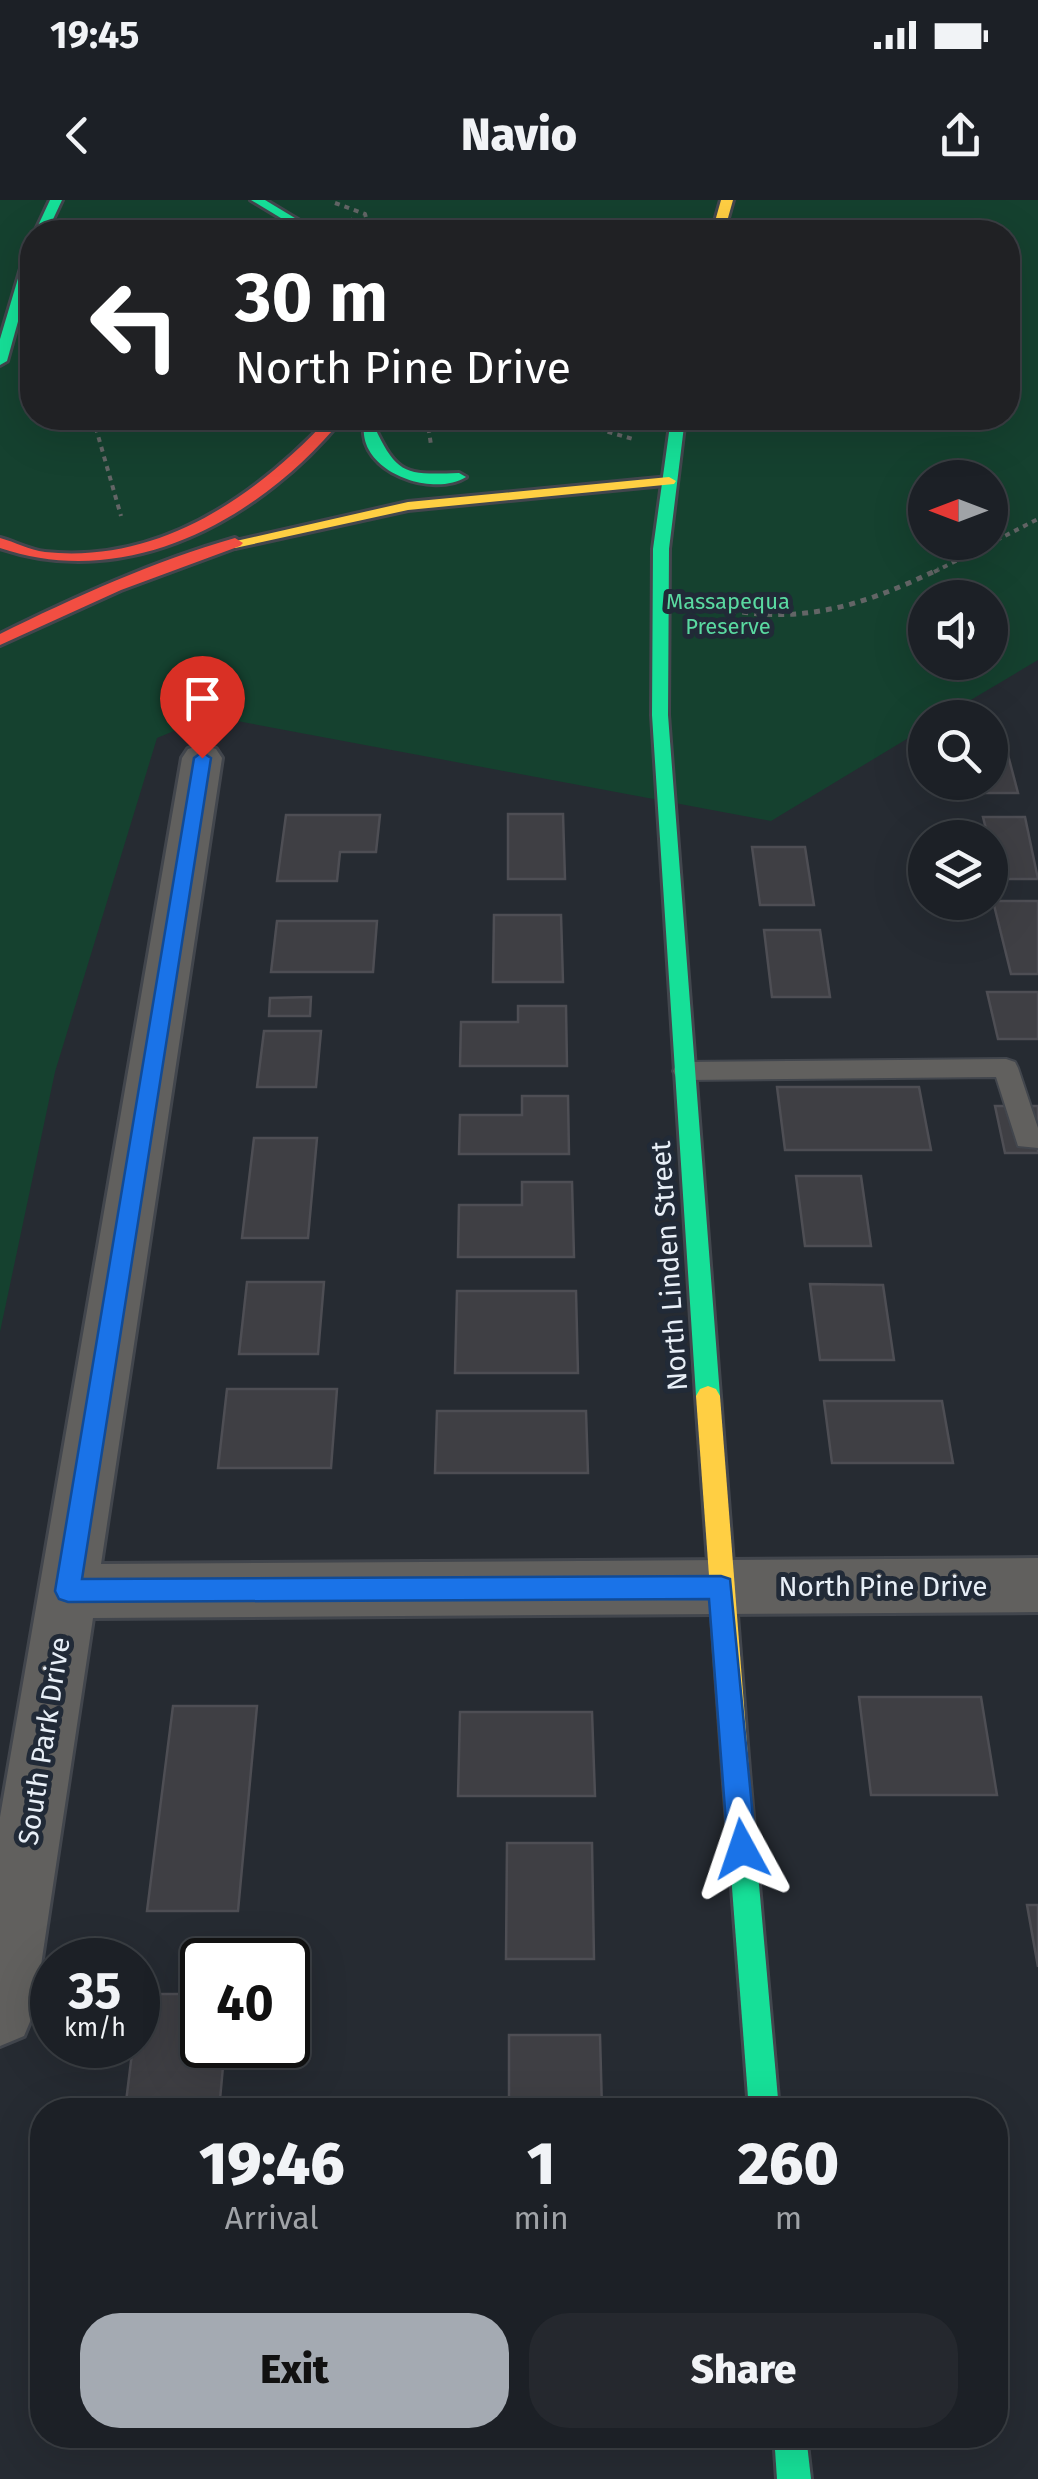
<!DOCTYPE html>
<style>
:root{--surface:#1c2026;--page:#25282e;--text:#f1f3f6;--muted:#a0a3a7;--line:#3a3e43;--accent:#a4aab2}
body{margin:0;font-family:"Fira Sans",sans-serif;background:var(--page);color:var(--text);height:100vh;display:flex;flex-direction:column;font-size:38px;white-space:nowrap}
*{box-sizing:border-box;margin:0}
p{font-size:32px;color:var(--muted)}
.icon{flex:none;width:55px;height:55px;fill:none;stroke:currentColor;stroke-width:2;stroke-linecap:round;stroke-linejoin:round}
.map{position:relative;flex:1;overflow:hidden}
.drawer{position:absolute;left:30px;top:1898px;width:978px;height:350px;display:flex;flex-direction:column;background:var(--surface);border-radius:40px;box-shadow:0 10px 40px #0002,0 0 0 2px var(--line)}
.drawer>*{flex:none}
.top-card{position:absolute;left:20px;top:20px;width:1000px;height:210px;border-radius:40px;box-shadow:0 10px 40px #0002,0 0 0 2px var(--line);background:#202124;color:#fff;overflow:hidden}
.needle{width:65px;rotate:270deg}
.tools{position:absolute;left:908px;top:260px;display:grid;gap:20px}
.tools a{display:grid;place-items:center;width:100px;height:100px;border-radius:50%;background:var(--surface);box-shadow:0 10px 40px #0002,0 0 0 2px var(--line);font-size:50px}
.speed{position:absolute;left:30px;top:1738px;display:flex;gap:20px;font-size:50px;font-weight:700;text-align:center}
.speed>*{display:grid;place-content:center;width:130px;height:130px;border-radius:50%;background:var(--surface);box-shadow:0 10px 40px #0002,0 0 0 2px var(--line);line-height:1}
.speed small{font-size:25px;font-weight:400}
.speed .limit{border:5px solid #111;border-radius:15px;background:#fff;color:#111}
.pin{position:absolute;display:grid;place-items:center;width:85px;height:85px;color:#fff;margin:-102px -42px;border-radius:50% 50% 50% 0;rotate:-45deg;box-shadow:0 0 10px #0007}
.pin .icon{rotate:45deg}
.me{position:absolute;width:110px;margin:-55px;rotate:355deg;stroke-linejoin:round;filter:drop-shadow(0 0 8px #0008)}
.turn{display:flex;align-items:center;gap:35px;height:210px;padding:0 50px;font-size:45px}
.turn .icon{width:130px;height:130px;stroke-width:2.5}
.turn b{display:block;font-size:70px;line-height:85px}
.eta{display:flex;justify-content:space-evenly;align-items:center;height:170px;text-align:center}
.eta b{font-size:60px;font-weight:800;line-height:70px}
.primary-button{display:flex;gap:20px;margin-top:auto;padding:20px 50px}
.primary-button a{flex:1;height:115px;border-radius:40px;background:var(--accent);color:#111;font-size:40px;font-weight:800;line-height:115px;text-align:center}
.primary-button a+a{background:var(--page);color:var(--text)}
.status{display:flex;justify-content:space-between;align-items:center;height:70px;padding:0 50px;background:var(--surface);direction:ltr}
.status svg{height:28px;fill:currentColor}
header{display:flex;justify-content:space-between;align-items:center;height:130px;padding:0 50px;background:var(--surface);font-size:45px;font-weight:800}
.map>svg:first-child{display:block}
.green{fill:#15412f;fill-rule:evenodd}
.building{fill:#3f3f44;stroke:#4e4e54;stroke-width:2.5}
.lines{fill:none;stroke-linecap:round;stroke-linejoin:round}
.lane-casing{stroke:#42464d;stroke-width:4}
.street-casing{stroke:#42464d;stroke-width:6}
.fast-casing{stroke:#42464d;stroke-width:6}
.slow-casing{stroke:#42464d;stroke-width:6}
.jam-casing{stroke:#42464d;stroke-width:6}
.path-far1{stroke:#636566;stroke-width:4;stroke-dasharray:5 5;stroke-linecap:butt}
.path{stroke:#636566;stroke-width:5;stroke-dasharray:6 6;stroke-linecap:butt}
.lane{fill:#61605e;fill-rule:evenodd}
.street{fill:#61605e;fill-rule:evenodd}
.fast{fill:#16e098;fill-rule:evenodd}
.slow{fill:#ffcf43;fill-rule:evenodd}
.jam{fill:#f24e42;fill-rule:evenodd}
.route{fill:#1a73e8;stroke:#114b97;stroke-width:2.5}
.labels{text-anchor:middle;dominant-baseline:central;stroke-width:10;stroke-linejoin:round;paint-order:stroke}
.far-park-label{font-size:22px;fill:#5adaa1;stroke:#212a37}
.street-label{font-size:28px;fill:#e8eff7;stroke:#212a37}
</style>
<div class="status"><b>19:45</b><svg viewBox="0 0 49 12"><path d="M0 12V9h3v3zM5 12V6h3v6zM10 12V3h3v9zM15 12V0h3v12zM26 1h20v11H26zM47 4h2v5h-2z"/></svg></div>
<header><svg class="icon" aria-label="back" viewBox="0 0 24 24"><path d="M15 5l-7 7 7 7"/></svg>Navio<svg class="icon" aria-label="share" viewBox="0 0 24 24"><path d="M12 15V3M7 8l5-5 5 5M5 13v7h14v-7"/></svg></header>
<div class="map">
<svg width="1038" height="2279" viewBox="0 0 1038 2279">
<rect width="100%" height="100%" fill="#262b32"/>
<path class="green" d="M0,0h1038v460l-96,57 -17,1v10l-154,93 -561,-105 -53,22 -102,334 -55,260zM32,32h976v186h-976zM925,278h65v64h-65zM925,398h65v64h-65z"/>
<g class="building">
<path d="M990,536h13l15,57h-52l-2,-11h26z"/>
<path d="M508,614h55l2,65h-57z"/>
<path d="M286,615h94l-4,37h-36l-3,29h-60z"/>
<path d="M983,617h42l13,62h-48v-41h-45l-2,-9h43z"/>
<path d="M752,647h53l9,58h-54z"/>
<path d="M993,701h45v73h-27z"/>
<path d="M494,715h67l2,67h-70z"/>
<path d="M277,721h100l-4,51h-102z"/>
<path d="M764,730h56l10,67h-58z"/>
<path d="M987,792h51v47h-40z"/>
<path d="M311,797l-1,19h-41l1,-18z"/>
<path d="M518,806h48l1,60h-107l1,-44h57z"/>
<path d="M264,831h57l-5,56h-59z"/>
<path d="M777,887h142l12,63h-146z"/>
<path d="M522,896h46l1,58h-110l1,-39h62z"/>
<path d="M995,906h43v47h-33z"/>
<path d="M254,938h63l-9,100h-66z"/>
<path d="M796,976h65l10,70h-66z"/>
<path d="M522,982h50l2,75h-116l1,-52h63z"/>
<path d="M247,1082h77l-6,72h-79z"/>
<path d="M810,1084l73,1 11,75h-74z"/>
<path d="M457,1091h119l2,82h-123z"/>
<path d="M227,1189h110l-6,79h-113z"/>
<path d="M824,1201h118l11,62h-121z"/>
<path d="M437,1211h149l2,62h-153z"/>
<path d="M859,1497h122l16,98h-126z"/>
<path d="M173,1506h84l-19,205h-91z"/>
<path d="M460,1512h132l3,84h-137z"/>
<path d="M507,1643h85l2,116h-88z"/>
<path d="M1027,1705h11v62z"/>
<path d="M139,1794h63v51h23l-6,65h-94l8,-65h5z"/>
<path d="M509,1835h91l2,75h-93z"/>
</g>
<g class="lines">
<g class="lane-casing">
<path id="lane" d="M1006,859l9,3 3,6 20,60v20l-20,-2 -22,-69 -311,3 -9,-3 -3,-6 3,-6 9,-3z"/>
</g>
<g class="street-casing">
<path id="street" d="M202,545l14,4 6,9 -121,806 937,-6v54l-945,6 -59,394 -10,24 -24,10v-229l182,-1059 6,-9z"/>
</g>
<g class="fast-casing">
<g id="fast">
<path d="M50,0h12l-15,32h-12z"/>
<path d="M251,0h14l53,32h-14z"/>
<path d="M31,51l1,20 -25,90 -7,4v-26l25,-84z"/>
<path d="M671,218h14l-16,131 -1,166 52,681 -4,7 -8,3 -8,-3 -4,-7 -44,-681 1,-166z"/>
<path d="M364,226h10c23,49 31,49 85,47l7,4c-33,21 -107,-5 -102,-51z"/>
<path d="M737,1570l9,4 4,9 29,327h-30l-25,-327 4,-9z"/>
<path d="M774,2235h32l5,44h-34z"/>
</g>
</g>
<g class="slow-casing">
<g id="slow">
<path d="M721,0h12l-9,32h-12z"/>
<path d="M669,277l7,4 -2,3 -266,26 -173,38 -8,-5 181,-41z"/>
<path d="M708,1186l8,3 4,7 30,387 -4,9 -9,4 -9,-4 -4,-9 -28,-387 4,-7z"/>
</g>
</g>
<g class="jam-casing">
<g id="jam">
<path d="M329,218h14c-81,100 -214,174 -343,130v-10c15,4 29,12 45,14 114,12 210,-55 284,-134z"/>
<path d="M235,338l8,5 -3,3 -119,44 -121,55v-11c75,-37 154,-73 235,-96z"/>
</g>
</g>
<g class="path-far1">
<path d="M335,3l30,11 2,7 7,3 90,8"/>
<path d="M350,19l13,13"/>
<path d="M93,218l28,98"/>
<path d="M427,218l4,27"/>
<path d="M582,218l9,9 42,12"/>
<path d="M934,372l104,-53"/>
</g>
<path class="path" d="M707,405c87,23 154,2 232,-36"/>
<use href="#lane" class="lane"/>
<use href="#street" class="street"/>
<use href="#fast" class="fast"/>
<use href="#slow" class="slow"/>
<use href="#jam" class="jam"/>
</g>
<path class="route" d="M202,552l9,6 -129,821 639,-3 9,3 26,270 -4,10 -10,4 -10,-4 -4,-10 -19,-250 -641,3 -9,-3 -4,-8 139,-833z"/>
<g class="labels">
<g class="far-park-label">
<text x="728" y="401">Massapequa<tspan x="728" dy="25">Preserve</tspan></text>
</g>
<g class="street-label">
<text transform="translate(669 1066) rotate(-94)">North Linden Street</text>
<text x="883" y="1386">North Pine Drive</text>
<text transform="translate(44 1541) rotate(-81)">South Park Drive</text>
</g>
</g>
</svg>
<div class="tools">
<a><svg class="needle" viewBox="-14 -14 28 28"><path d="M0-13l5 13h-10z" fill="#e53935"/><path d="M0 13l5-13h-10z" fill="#a0a3a7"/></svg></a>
<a><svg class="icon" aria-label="sound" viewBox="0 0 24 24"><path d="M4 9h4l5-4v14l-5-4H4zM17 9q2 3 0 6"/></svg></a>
<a><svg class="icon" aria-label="search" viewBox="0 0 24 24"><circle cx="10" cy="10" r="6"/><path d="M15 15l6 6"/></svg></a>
<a><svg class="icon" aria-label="layers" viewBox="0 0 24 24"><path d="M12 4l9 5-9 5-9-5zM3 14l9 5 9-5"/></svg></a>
</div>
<div class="speed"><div>35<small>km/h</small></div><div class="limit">40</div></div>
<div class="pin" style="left:202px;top:558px;background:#d93025"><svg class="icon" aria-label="arrive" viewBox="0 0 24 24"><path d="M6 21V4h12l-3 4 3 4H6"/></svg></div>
<svg class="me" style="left:742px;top:1649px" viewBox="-20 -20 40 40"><path d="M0-17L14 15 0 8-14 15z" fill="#1a73e8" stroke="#fff" stroke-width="4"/></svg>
<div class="top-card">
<div class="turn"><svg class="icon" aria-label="left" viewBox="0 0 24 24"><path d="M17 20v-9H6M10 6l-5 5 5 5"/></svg><div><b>30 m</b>North Pine Drive</div></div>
</div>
<section class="drawer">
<div class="eta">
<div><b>19:46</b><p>Arrival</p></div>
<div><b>1</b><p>min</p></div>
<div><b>260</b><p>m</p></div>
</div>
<div class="primary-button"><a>Exit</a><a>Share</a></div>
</section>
</div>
